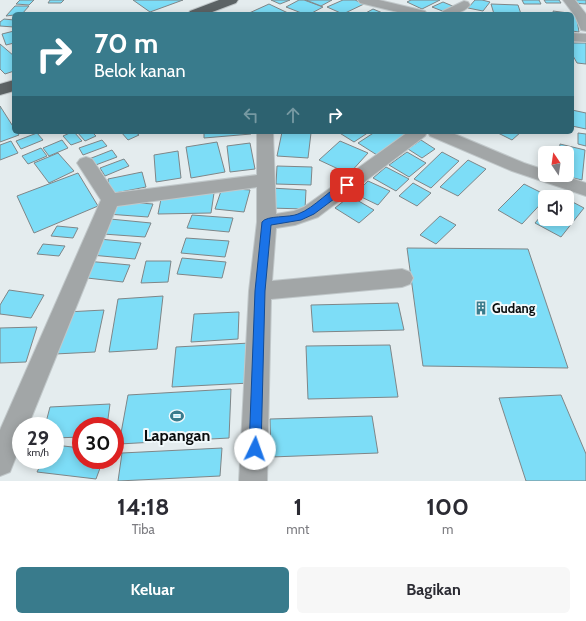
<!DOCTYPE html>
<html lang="id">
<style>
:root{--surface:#fff;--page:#f7f7f7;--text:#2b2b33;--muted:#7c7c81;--accent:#397b8c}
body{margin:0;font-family:Cabin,sans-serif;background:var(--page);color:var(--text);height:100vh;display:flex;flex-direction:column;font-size:15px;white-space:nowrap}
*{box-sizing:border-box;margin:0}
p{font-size:13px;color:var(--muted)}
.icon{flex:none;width:22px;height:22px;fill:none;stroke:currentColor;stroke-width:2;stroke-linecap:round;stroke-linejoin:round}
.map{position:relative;height:481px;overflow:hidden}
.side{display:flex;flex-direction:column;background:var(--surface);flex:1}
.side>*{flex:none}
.hud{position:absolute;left:12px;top:12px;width:562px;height:122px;border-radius:6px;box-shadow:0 2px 10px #0003;background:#397b8c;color:#fff;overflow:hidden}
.needle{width:26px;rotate:347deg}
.buttons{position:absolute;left:538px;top:146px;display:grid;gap:8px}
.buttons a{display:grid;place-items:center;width:36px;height:36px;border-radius:6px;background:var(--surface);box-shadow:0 2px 10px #0003;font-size:20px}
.speed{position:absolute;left:12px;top:417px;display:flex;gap:8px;font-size:20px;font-weight:700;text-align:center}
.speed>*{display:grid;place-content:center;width:52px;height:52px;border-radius:50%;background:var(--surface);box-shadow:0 2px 10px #0003;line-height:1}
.speed small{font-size:10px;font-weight:400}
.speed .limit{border:6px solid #d22;background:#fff;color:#111}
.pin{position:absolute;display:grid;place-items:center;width:34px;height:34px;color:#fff;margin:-17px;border-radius:8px;box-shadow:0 2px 6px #0006}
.me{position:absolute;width:44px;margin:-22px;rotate:3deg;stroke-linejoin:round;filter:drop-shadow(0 0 3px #0008)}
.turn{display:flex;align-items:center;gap:14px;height:84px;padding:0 16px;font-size:18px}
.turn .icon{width:52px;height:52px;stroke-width:2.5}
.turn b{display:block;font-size:28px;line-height:34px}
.lanes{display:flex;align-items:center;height:38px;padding:0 16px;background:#0003;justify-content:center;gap:20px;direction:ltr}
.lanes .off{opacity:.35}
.eta{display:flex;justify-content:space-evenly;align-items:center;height:68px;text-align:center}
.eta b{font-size:24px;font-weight:700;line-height:28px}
.cta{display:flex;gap:8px;margin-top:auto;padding:8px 16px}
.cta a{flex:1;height:46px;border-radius:6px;background:var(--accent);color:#fff;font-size:16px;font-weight:700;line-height:46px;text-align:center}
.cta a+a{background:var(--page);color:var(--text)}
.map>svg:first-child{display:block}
.building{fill:#7dddf7;stroke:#7f8688}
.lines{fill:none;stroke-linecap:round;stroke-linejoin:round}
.minor-casing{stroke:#c1c8ca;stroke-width:2}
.trunk-casing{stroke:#c1c8ca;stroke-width:2}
.minor{fill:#a2a6a7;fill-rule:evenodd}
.trunk{fill:#5c6365;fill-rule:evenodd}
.route{fill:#1a73e8;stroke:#114b97}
.labels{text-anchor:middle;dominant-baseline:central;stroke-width:4;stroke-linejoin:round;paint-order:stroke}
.poi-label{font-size:13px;font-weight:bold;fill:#090c0d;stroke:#f1f9fb;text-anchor:start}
.near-poi-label{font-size:16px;font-weight:bold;fill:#090c0d;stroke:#f1f9fb}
</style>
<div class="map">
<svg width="586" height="481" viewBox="0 0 586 481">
<rect width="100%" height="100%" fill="#e4ecee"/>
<g class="building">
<path d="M20,0h14l-5,5 -13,-1z"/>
<path d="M50,0h14l-3,3h-13z"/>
<path d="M133,0h50l-33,12z"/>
<path d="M271,0h19l-10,4z"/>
<path d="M299,0h5l19,7 -13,7h-6l-18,-7z"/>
<path d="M306,0h26l-11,6z"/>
<path d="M343,0h12l9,4 -21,10 -16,-7z"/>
<path d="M411,0h29l-18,9 -15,-7z"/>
<path d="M475,0h7l8,2 -7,9 -15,-3z"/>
<path d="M522,0h17l2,4h-17z"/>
<path d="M544,0h15l2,3h-15z"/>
<path d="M572,0h14v4l-14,-1z"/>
<path d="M443,2l12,5 -10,5 -13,-5z"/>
<path d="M269,4l19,9 -41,1z"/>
<path d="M491,4l27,1 3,9h-27z"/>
<path d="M15,6h14l-7,8 -16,2z"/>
<path d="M373,9l12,5h-21z"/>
<path d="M553,11l23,3 3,18 -7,-1v-17h-18z"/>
<path d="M4,19l10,1v7l-14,-1v-4z"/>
<path d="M14,31v12l-8,2 -4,-11z"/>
<path d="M572,43h14v21l-9,-1 -5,-9z"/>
<path d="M0,44l14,12v15l-9,3 -5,-5z"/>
<path d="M0,106l14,22v4h3l2,3 -19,7z"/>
<path d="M572,110l14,3v16l-14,-3z"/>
<path d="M72,132h2l8,9 -11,4 -8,-9z"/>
<path d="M77,132h15l4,4 -11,5z"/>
<path d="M121,132h14l4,3 -11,5z"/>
<path d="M204,132h47v2l-47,4z"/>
<path d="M282,132l29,1 -3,25 -31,-2z"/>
<path d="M338,132h31l-15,10z"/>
<path d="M375,132h26l4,3 -28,20 -19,-12z"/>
<path d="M496,132h25l-9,8z"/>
<path d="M37,133l6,7 -22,9 -5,-8z"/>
<path d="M578,133l8,1v12l-8,-2z"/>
<path d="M62,140l6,8 -19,8 -6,-8z"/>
<path d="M102,140l5,6 -24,9 -4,-7z"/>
<path d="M421,140l14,9 -13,9 -14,-9z"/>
<path d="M11,141l7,12 -18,7v-15z"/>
<path d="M340,141l28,12 -19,21 -30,-14z"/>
<path d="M217,142l8,30 -34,6 -5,-31z"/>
<path d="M250,143l5,26 -25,3 -3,-26z"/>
<path d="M560,144l25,6 -3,30 -21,-5h6v-22h-8z"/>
<path d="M41,148l6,8 -19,8 -6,-8z"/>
<path d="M112,150l5,7 -24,9 -4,-7z"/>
<path d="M178,151l3,27 -25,4 -2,-27z"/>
<path d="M407,152l19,11 -17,14 -20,-12z"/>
<path d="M442,152l17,9 -28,27 -17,-9z"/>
<path d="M58,153l16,18 -25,12 -15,-20z"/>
<path d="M124,159l5,7 -24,10 -5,-8z"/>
<path d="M468,160l18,9 -28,27 -18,-9z"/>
<path d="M277,166l35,1 -1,18 -35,-1z"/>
<path d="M386,167l23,12 -13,12 -23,-13z"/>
<path d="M142,172l4,15 -36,7 -2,-15z"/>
<path d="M78,173l20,33 -64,27 -17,-37z"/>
<path d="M368,181l22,10 -12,14 -23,-11z"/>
<path d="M413,183l18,10 -14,13 -18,-10z"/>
<path d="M524,184l24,12 -26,28 -24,-14z"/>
<path d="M222,188l28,2 -6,22 -29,-3z"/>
<path d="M271,188l35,2 -1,19 -36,-1z"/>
<path d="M214,193l-3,20 -53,1 4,-20z"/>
<path d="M350,196l24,14 -15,13 -24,-15z"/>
<path d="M567,199l17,9 -23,29 -26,-14 10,-12v8h22z"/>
<path d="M114,201l39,3 -5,13 -41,-3z"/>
<path d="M192,215l41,3 -4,14 -42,-4z"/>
<path d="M440,216l16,9 -20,19 -16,-9z"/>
<path d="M110,219l41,4 -6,14 -42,-3z"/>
<path d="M57,226l21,2 -5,10 -22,-2z"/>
<path d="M186,238l43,3 -4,16 -44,-4z"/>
<path d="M99,239l42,4 -6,16 -44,-4z"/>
<path d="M43,244l22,2 -6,10 -22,-2z"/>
<path d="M407,248l121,1 40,119 -145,-2z"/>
<path d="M182,258l44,4 -4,16 -45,-4z"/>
<path d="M86,261l44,4 -7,17 -45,-5z"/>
<path d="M146,261h25l-3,21 -27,1z"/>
<path d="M9,290l35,5 -13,23 -31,-4v-9z"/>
<path d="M163,296l-6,53 -48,3 9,-53z"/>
<path d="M398,303l6,27 -91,2 -2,-27z"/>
<path d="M104,310l-9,42 -40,2 11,-42z"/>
<path d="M239,312l-1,27 -47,3 3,-28z"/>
<path d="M37,327l-11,35 -26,1v-35z"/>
<path d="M250,343v40l-78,4 4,-40z"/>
<path d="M390,345l8,52 -90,2 -2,-53z"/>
<path d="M231,389l-2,49 -110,6 9,-49z"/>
<path d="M561,395l25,59v27h-60l-27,-83z"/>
<path d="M110,404l-3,22h-26v11l-26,1v-12h-10l5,-19z"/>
<path d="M372,416l6,37 -107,4 -1,-38z"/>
<path d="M55,445l26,3v12h22l-7,19 -59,-7 6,-12h12z"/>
<path d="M222,448l-2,28 -102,5 4,-28z"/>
</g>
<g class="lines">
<g class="minor-casing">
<g id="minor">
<path d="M358,0h21l46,11 2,3h-21l-46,-11z"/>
<path d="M563,0h12l11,14v17l-5,-1 -6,-14z"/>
<path d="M464,1l4,1 2,3c-7,9 -18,9 -29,9l2,-3z"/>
<path d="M572,33l14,1v8l-14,-1z"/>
<path d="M257,132h16l3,82 18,-3 10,-4 104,-75h19l-2,4 -107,81 -23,8 -19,3 -4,53 130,-12 8,3 3,6 -3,6 -8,3 -131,12 -4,182h-28l10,-190 8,-69v-35l-140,19 -89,220h-7v18l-11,28 -10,4v-46l101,-230 -24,-37 3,-4 6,-2 6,2 23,34 142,-18z"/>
<path d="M428,132h22l74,31 21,7v5h16l25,8v13l-74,-25 -82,-35z"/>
</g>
</g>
<g class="trunk-casing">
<g id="trunk">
<path d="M219,0h19l-2,3 -29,11h-19l2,-3z"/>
<path d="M14,80v11l-14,4v-11z"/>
</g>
</g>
<use href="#minor" class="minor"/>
<use href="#trunk" class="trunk"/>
</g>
<path class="route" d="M347,182l3,1 1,2 -1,2 -36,27 -13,6 -30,5 -6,66 -4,158 -2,5 -4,1 -5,-1 -1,-5 6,-158 7,-69c5,-7 27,-4 36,-8 17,-6 33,-27 49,-32z"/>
<defs>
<g id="building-bare" transform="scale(1.08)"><path d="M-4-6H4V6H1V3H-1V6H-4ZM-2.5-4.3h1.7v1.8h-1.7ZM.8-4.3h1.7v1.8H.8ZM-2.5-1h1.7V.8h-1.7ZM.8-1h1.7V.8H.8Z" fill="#397b8c" stroke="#f1f9fb" stroke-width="2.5" paint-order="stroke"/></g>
<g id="stadium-bare" transform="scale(1.08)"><path d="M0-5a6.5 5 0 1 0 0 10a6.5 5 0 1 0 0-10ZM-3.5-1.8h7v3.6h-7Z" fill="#397b8c" stroke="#f1f9fb" stroke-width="2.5" paint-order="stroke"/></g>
</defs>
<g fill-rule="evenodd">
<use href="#building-bare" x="481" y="308"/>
<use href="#stadium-bare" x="177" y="416"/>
</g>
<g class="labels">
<g class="poi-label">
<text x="492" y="308">Gudang</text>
</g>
<g class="near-poi-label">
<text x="177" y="435">Lapangan</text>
</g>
</g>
</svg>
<div class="buttons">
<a><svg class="needle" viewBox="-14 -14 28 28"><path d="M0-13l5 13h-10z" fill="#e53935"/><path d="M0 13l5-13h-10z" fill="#7c7c81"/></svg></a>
<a><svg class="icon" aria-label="sound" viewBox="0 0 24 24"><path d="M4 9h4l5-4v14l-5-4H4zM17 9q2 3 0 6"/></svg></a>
</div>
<div class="speed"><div>29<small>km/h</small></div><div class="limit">30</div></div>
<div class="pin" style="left:347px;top:185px;background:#d93025"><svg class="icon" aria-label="arrive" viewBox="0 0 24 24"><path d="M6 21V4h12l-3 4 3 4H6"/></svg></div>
<svg class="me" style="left:255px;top:449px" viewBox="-20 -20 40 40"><circle r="19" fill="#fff"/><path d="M0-13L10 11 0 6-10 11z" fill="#1a73e8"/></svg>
<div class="hud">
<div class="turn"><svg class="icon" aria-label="right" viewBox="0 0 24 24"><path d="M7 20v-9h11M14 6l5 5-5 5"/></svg><div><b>70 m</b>Belok kanan</div></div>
<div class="lanes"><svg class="icon off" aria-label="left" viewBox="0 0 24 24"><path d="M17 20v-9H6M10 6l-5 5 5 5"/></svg><svg class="icon off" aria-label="ahead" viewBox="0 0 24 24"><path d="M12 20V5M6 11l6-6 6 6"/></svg><svg class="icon" aria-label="right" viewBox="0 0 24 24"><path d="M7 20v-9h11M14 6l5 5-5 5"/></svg></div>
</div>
</div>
<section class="side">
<div class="eta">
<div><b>14:18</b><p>Tiba</p></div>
<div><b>1</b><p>mnt</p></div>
<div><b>100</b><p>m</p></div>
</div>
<div class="cta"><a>Keluar</a><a>Bagikan</a></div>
</section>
